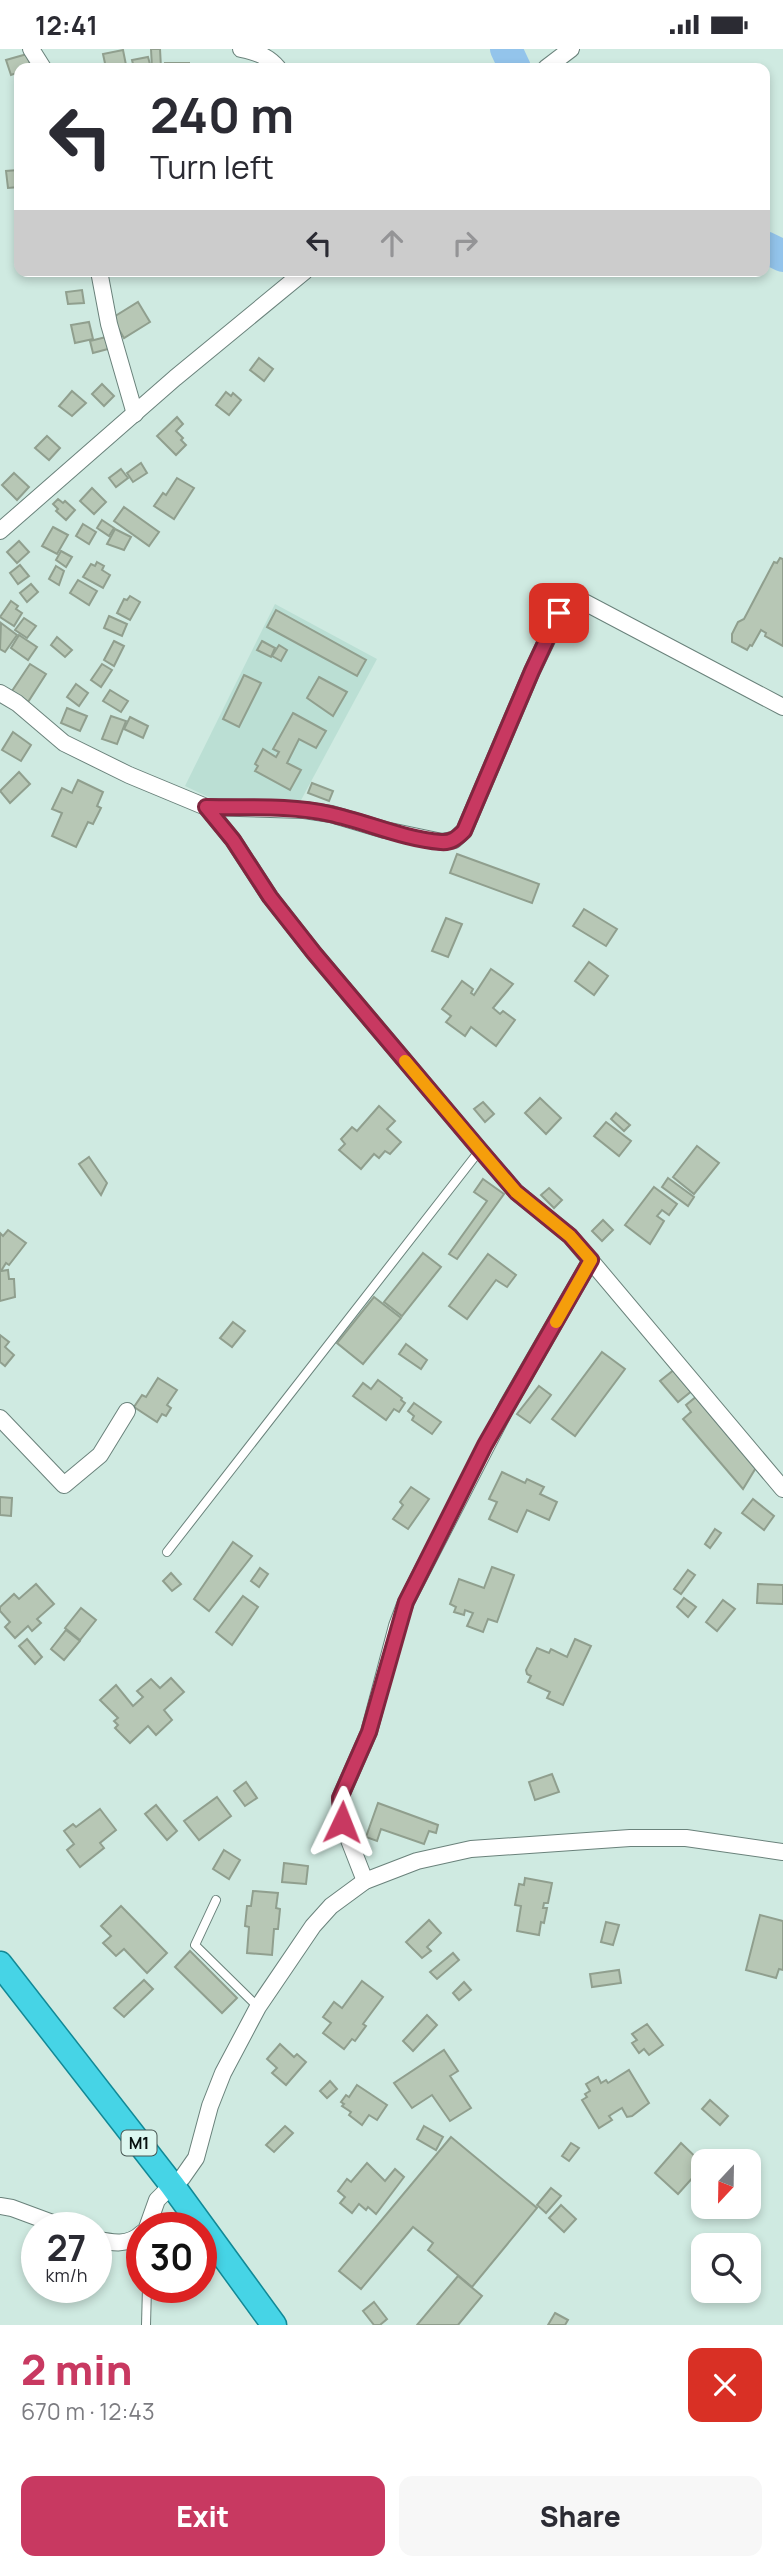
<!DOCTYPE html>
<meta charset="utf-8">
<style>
:root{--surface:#fff;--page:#f7f7f7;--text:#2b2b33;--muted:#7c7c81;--accent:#c83961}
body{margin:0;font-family:Manrope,sans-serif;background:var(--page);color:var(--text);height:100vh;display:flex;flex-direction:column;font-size:26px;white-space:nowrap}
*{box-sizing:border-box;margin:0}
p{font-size:23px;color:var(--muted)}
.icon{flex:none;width:38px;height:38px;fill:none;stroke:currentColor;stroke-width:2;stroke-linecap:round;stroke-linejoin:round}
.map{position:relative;height:2276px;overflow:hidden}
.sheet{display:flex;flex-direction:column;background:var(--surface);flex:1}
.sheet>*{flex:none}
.banner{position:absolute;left:14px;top:14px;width:756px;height:214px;border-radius:14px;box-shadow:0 4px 10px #0003;background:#fff;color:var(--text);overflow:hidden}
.needle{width:46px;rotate:202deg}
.controls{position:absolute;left:691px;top:2100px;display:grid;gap:14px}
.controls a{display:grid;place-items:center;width:70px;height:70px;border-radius:14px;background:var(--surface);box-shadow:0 4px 10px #0003;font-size:35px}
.speed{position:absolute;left:21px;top:2163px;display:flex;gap:14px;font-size:35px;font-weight:700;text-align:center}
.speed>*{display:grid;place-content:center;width:91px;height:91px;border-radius:50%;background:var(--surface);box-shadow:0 4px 10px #0003;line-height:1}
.speed small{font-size:18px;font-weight:400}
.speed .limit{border:10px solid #d22;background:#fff;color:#111}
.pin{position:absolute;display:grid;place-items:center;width:60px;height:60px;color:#fff;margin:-30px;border-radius:14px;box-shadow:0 4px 10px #0006}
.me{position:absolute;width:77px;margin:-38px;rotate:2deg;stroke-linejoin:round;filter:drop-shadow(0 0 5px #0008)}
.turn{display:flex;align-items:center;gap:24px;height:147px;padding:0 21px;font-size:32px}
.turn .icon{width:91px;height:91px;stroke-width:2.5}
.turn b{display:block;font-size:49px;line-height:60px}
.lanes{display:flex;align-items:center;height:66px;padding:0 21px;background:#0003;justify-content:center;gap:35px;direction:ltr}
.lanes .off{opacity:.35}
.round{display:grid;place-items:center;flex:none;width:74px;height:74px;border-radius:14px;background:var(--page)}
.overview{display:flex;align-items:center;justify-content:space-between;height:119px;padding:0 21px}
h1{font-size:42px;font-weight:800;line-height:52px;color:var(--accent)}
.button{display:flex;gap:14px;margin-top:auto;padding:14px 21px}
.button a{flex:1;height:80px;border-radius:14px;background:var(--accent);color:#fff;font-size:28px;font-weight:800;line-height:80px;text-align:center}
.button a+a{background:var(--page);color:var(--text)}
.status{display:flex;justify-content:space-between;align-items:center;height:49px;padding:0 35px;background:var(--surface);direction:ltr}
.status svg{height:19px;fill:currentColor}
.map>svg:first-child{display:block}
.built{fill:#bbdfd4}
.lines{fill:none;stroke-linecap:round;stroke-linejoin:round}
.river{stroke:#93c4eb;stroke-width:32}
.building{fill:#b7c7b5;stroke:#909f8e;stroke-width:2}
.service-casing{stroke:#6a827b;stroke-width:10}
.minor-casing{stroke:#6a827b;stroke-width:18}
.trunk-casing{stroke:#128996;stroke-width:27}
.service{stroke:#fff;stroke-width:8}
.minor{stroke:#fff;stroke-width:16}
.trunk{stroke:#46d4e6;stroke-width:24}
.route-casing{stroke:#82253f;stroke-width:18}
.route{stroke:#c83961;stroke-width:12}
.slow{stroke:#f59e0b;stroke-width:12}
.labels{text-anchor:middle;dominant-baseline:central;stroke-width:7;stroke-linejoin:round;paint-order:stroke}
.shield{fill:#dcf7ef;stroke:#465551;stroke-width:2}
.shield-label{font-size:16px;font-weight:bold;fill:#060f0d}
</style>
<div class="status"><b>12:41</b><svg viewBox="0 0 49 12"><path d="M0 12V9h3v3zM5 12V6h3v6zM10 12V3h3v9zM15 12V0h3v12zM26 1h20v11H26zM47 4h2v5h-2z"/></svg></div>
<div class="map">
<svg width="783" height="2276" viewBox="0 0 783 2276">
<rect width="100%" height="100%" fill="#cfeae1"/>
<path class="built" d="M275,555l102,55 -77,143h-81l-34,-16z"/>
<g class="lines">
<g class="river">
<path d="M506,0l9,19"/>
<path d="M765,198l18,9"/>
</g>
</g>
<g class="building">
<path d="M151,0h9l1,19h-9z"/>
<path d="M123,1l3,15 -20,3 -3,-14z"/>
<path d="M27,5l4,14h-12v4l-8,3 -5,-15z"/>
<path d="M148,8l3,11h-17l-2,-8z"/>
<rect x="165" y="14" width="24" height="5"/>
<path d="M18,121l1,17 -11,1 -2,-17z"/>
<path d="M82,241l2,13 -16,1 -2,-12z"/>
<path d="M138,253l12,20 -26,16 -12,-20z"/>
<path d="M89,273l4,17 -18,4 -4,-18z"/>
<path d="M106,288l2,12 -15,4 -3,-12z"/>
<path d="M259,309l14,11 -9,12 -14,-11z"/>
<path d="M102,335l12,12 -10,10 -12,-12z"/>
<path d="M72,342l14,12 -14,13 -13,-10z"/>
<path d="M226,343l5,4 2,-3 8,7 -12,15 -13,-10z"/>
<path d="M177,368l6,7 -7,7 7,7 -2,2 5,5 -10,10 -19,-19z"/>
<path d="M47,387l13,12 -11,12 -14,-12z"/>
<path d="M141,414l6,10 -14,9 -6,-9z"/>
<path d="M121,420l7,9 -12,9 -7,-9z"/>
<path d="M14,424l15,14 -12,13 -15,-15z"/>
<path d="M177,429l17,10 -20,31 -20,-13 9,-13 3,2z"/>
<path d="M92,439l14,14 -12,12 -14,-13z"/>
<path d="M58,450l5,4 2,-2 10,9 -9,10 -10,-9 2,-2 -5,-5z"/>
<path d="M124,458l35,25 -10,14 -35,-25z"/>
<path d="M102,471l12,8 -5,8 -12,-8z"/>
<path d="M83,475l13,8 -7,12 -13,-8z"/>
<path d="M53,478l15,8 -11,19 -15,-8z"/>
<path d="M115,480l16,8 -7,13 -17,-6z"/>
<path d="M19,492l10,11 -12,11 -10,-11z"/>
<path d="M61,502l11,6 -6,10 -10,-7z"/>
<path d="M780,509l3,1v87l-18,-10 1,-3 -5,-3 -9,16 -2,-1 -3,5 -15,-8v-8l6,-12 6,-3 30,-57 3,1z"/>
<path d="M97,513l7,4 -2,4 8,5 -7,13 -20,-11 8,-13 4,2z"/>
<path d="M20,516l9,11 -11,8 -8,-11z"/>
<path d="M56,517l8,5 -5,14 -10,-6z"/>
<path d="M78,531l19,11 -8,14 -19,-12z"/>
<path d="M31,535l7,8 -11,10 -7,-9z"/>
<path d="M130,547l10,6 -10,18 -13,-7 7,-14 3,1z"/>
<path d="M11,552l7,5 -2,3 6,4 -8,13 -14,-9z"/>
<path d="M276,561l90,50 -9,16 -90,-49z"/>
<path d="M109,567l18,8 -5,12 -18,-8z"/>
<path d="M24,569l12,8 -9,12 -12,-8z"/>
<path d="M1,574l16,12 -12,17 -5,-3z"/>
<path d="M19,586l18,12 -9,13 -17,-12z"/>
<path d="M57,588l15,13 -7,7 -14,-12z"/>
<path d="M114,592l10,5 -10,20 -10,-6z"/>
<path d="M262,592l13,7 -4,9 -14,-7z"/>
<path d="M279,596l8,5 -6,11 -9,-5z"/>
<path d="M30,615l16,10 -18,28 -16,-11z"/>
<path d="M102,615l10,6 -11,17 -10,-7z"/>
<path d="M244,626l17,8 -22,44 -16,-8z"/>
<path d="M319,628l28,15 -14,24 -26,-18z"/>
<path d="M76,635l12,9 -9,13 -12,-9z"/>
<path d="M110,641l18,11 -7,11 -18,-11z"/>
<path d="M67,659l20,8 -7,15 -19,-8z"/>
<path d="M293,664l33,18 -10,17 -17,-9 -12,24 14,7 -11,20 -35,-19 3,-5 -3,-2 8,-15 13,8 3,-5 -6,-3z"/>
<path d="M111,667l15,5 -9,23 -15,-5z"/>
<path d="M130,668l18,9 -5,12 -19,-9z"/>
<path d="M13,683l18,13 -10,16 -19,-11z"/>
<path d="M19,723l11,12 -20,19 -10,-12z"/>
<path d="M78,731l25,12 -6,14 4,2 -8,16 -5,-2 -12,25 -24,-11 10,-23 -10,-4 10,-21 10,5z"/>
<path d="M312,734l21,8 -4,10 -21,-8z"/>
<path d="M457,805l82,30 -7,19 -82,-30z"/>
<path d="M584,860l33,20 -11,17 -33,-20z"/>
<path d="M446,869l16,6 -14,33 -16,-6z"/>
<path d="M589,913l19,14 -14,19 -19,-14z"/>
<path d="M491,920l22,15 -20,24 7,6 3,-3 12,9 -19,26 -25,-19 -6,9 -19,-14 5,-6 -9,-7 20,-28 11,8 -2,4 3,2z"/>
<path d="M540,1049l21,20 -15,16 -21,-21z"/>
<path d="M483,1053l11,12 -9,8 -11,-13z"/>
<path d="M379,1057l16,15 -8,8 14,13 -11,12 -5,-3 -6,7 -5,-4 -13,15 -22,-19 6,-6 -4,-5 11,-12 5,4z"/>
<path d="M616,1064l14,12 -6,6 -13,-12z"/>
<path d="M606,1073l25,19 -12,15 -25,-20z"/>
<path d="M697,1097l22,17 -25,31 -21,-17z"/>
<path d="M89,1108l18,26 -6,12 -22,-31z"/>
<path d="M668,1129l26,19 -6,9 -26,-19z"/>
<path d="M483,1130l21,15 -47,65 -8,-5 38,-53 -13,-9z"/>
<path d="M654,1138l23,17 -8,11 -7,-5 -5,6 7,5 -14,23 -25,-19z"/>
<path d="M549,1139l13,12 -8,8 -13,-13z"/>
<path d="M603,1171l10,10 -11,11 -10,-10z"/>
<path d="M8,1181l18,13 -17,22 -3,-2 -5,8 7,-1 1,9h5l1,18 -15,4v-68l3,3z"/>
<path d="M423,1204l18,14 -39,49 -18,-14z"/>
<path d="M488,1205l28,21 -9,12 -11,-7 -29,39 -18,-13z"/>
<path d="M374,1248l27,21 -38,46 -26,-21z"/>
<path d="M233,1273l12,9 -13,16 -12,-9z"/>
<path d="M0,1286l9,7 -4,5 9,8 -9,11 -5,-4z"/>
<path d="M406,1295l21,16 -6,9 -22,-15z"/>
<path d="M602,1303l23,17 -50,67 -23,-17z"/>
<path d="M675,1320l18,21 -15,12 -18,-21z"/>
<path d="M158,1329l19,12 -10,15 4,3 -5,8 -4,-2 -5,8 -23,-15 8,-12 4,2z"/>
<path d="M378,1331l24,18 -1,2 4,3 -6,9 -5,-3 -8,11 -33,-24 10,-13 8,6z"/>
<path d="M539,1337l12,9 -21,28 -13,-9z"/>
<path d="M697,1347l60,70 -14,23 -60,-70 8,-7 -5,-7z"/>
<path d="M414,1354l27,19 -9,12 -20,-14 2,-4 -6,-5z"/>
<path d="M502,1423l23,11 2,-4 17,8 -4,7 17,8 -8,18 -22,-10 -10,22 -28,-13 8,-17 -8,-3z"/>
<path d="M411,1438l18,12 -21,30 -15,-10 10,-14 -3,-3z"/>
<path d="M0,1448l12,1 -1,18 -11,-1z"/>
<path d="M753,1450l21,17 -10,14 -22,-17z"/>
<path d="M715,1480l6,4 -11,15 -5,-4z"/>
<path d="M233,1493l19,14 -43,55 -15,-12z"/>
<path d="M492,1518l22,8 -17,47 -9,-3 -5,13 -16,-6 6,-13 -8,-3 -1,5 -10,-3 2,-5 -6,-3 9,-25 25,9z"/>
<path d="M260,1519l8,6 -9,13 -8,-6z"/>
<path d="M688,1521l7,5 -14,19 -7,-5z"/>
<path d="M171,1524l10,11 -9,7 -9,-10z"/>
<path d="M36,1535l18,20 -17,15 4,4 -9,8 -4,-5 -13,12 -10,-11 5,-5 -10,-11v-4l14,-13 5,5z"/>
<path d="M758,1535l25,1v19l-26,-1z"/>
<path d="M243,1547l15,11 -26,38 -16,-13z"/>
<path d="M684,1549l12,9 -8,10 -11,-10z"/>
<path d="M723,1551l12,9 -18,22 -11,-9z"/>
<path d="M81,1559l15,12 -16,20 -15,-12z"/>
<path d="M66,1581l14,11 -16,19 -13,-11z"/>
<path d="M27,1590l15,18 -7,7 -16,-18z"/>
<path d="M575,1590l16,7 -28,59 -16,-7 3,-6 -22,-10 3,-6 -4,-2 -1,-4 11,-22 12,5 2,-4 16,8z"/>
<path d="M171,1629l13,14 -20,18 8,10 -16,15 -8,-9 -18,17 -15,-15 3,-3 -4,-4 4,-3 -18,-18 16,-15 17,21 10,-9 -6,-6 14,-12 9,9z"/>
<path d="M552,1725l7,18 -24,8 -6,-18z"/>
<path d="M246,1733l11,16 -12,8 -11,-15z"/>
<path d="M217,1748l14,19 -32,24 -15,-19z"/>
<path d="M378,1754l60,22 -2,8 -7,-2 -5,13 -43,-15 -4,12 -11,-4z"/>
<path d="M156,1756l21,26 -10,9 -22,-26z"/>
<path d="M100,1760l16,21 -16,13 4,5 -24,19 -13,-17 7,-6 -10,-13 9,-7 3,3z"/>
<path d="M224,1801l16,10 -11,19 -16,-10z"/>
<path d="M284,1814l24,3 -2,18 -24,-2z"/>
<path d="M525,1829l27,5 -4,20h-4l-1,5h4l-3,15 -3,-1 -2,13 -22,-4 4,-25 -6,-1 4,-21 5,1z"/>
<path d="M253,1842l25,2 -2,15 4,1 -2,20h-4l-2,26 -25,-2 2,-26 -4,-1 2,-20h4z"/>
<path d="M121,1857l46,47 -20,20 -23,-24 -8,7 -13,-13 8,-7 -10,-10z"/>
<path d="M760,1866l23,6v49l-4,-1 -3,9 -30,-8z"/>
<path d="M429,1871l12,13 -14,14 4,4 -9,7 -16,-16z"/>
<path d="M606,1873l13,3 -6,20 -12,-3z"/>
<path d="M190,1902l47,47 -15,15 -47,-46z"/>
<path d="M453,1904l6,7 -22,19 -7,-7z"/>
<path d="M619,1921l2,13 -29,4 -2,-13z"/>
<path d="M144,1931l9,9 -29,28 -10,-9z"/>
<path d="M362,1932l21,16 -20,27 3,2 -11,15 -3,-2 -8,10 -21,-16 8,-10 -8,-6 11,-15 8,6z"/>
<path d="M464,1933l7,8 -12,10 -6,-7z"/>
<path d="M427,1966l10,10 -24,26 -10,-10z"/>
<path d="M647,1975l16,21 -14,10 -5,-6 -5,4 -7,-10 5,-3 -5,-6z"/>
<path d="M280,1995l14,13 3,-3 9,8 -20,23 -14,-12 5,-5 -10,-9z"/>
<path d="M444,2001l14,21 -8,5 21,32 -21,13 -18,-26 -20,13 -18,-25z"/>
<path d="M629,2021l20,33 -17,13 -5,1 -5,-9 -13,8 3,4 -13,8 -17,-28 5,-3 -2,-3 5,-3 -4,-7 12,-7 3,6 5,-3 2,3z"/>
<path d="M330,2032l7,8 -10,9 -7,-7z"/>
<path d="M357,2036l30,20 -10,15 -8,-5 -7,10 -13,-10 2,-3 -9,-6 2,-2 -3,-2 5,-7 3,2z"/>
<path d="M710,2051l18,16 -8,9 -18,-16z"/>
<path d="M285,2077l8,7 -19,19 -8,-7z"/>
<path d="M424,2077l19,11 -7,13 -19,-11z"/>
<path d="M451,2088l86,71 -65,79 -44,-37 5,-7 -20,-16 -52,62 -22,-18z"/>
<path d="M571,2094l8,5 -10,13 -7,-5z"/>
<path d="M681,2094l23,22 -26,29 -23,-21z"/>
<path d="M367,2114l18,18 10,-12 9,8 -28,37 -8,-7 -2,3 -7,-6 -7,9 -12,-10 5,-6 -7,-6 9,-12 4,3z"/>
<path d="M551,2139l10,8 -15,17 -9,-8z"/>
<path d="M561,2156l15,14 -12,13 -15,-14z"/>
<path d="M458,2227l24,20 -24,29h-41z"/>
<path d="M374,2253l13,17 -7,6h-6l-11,-14z"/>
<path d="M555,2264l13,7 -3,5h-17z"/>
</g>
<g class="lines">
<g class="service-casing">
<g id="service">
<path d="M167,1503l313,-402"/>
<path d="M216,1851l-21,45 63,62"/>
<path d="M146,2276l1,-38"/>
</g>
</g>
<g class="minor-casing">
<g id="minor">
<path d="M31,0l12,19"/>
<path d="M241,0c15,3 27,7 37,19"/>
<path d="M546,19l25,-19"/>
<path d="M99,222l10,53 26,90"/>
<path d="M0,482l175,-153 130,-107"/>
<path d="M0,644l17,10 47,40 65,32 77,32 98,3 27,4 54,16 57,12 12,-2 10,-9 68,-160 37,-77 214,113"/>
<path d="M206,758l27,33 37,57 44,56 166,197 36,42 54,44 213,253"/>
<path d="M0,1369l64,67 36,-30 27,-44"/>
<path d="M365,1832l-23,-59 -2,-24 29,-66 28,-106 9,-24 101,-196 84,-146"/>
<path d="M0,2157l12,2 54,20"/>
<path d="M147,2179l10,-28 15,-15 10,-7 14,-20 14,-52 13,-33 35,-66 55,-81 18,-20 34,-25 52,-20 54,-12 159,-11h56l97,14"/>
<path d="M96,2190c16,4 33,7 46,-6"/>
</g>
</g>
<g class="trunk-casing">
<path id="trunk" d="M0,1915l172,221 102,140"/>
</g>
<use href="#service" class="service"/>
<use href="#minor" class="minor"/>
<use href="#trunk" class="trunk"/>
</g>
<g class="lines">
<g class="route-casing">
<path id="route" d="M342,1773l-2,-24 29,-66 37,-130 79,-157 106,-185 -21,-24 -54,-44 -36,-42 -166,-197 -44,-56 -37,-57 -27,-33c41,1 84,-2 124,7 37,8 73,25 111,28 10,1 16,-4 23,-11l68,-160 27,-58"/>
</g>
<use href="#route" class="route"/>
<path class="slow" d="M405,1012l111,131 54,44 21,24 -35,62"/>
</g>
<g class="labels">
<rect class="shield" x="121.5" y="2081.5" width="35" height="25" rx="5"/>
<g class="shield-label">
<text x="139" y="2094">M1</text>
</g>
</g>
</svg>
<div class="controls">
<a><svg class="needle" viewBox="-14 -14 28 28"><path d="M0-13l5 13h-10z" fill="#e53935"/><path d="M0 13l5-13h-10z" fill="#7c7c81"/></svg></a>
<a><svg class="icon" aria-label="search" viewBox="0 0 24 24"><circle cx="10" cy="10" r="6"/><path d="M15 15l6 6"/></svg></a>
</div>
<div class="speed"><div>27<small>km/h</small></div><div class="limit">30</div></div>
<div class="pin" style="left:559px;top:564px;background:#d93025"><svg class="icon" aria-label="arrive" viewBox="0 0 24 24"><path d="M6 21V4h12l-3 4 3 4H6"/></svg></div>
<svg class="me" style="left:342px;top:1773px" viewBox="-20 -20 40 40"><path d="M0-17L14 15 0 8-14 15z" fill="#c83961" stroke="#fff" stroke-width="4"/></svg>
<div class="banner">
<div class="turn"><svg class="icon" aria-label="left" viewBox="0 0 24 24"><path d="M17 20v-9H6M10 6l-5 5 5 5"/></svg><div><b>240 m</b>Turn left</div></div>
<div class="lanes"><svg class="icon" aria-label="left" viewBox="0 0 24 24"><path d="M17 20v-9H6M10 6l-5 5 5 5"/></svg><svg class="icon off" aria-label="ahead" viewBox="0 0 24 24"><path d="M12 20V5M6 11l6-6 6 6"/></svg><svg class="icon off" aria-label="right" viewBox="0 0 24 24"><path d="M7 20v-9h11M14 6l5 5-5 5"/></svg></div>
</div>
</div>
<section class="sheet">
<div class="overview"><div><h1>2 min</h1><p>670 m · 12:43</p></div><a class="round" style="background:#d93025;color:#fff"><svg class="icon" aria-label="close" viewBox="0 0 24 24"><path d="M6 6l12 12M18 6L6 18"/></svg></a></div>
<div class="button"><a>Exit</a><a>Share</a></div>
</section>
